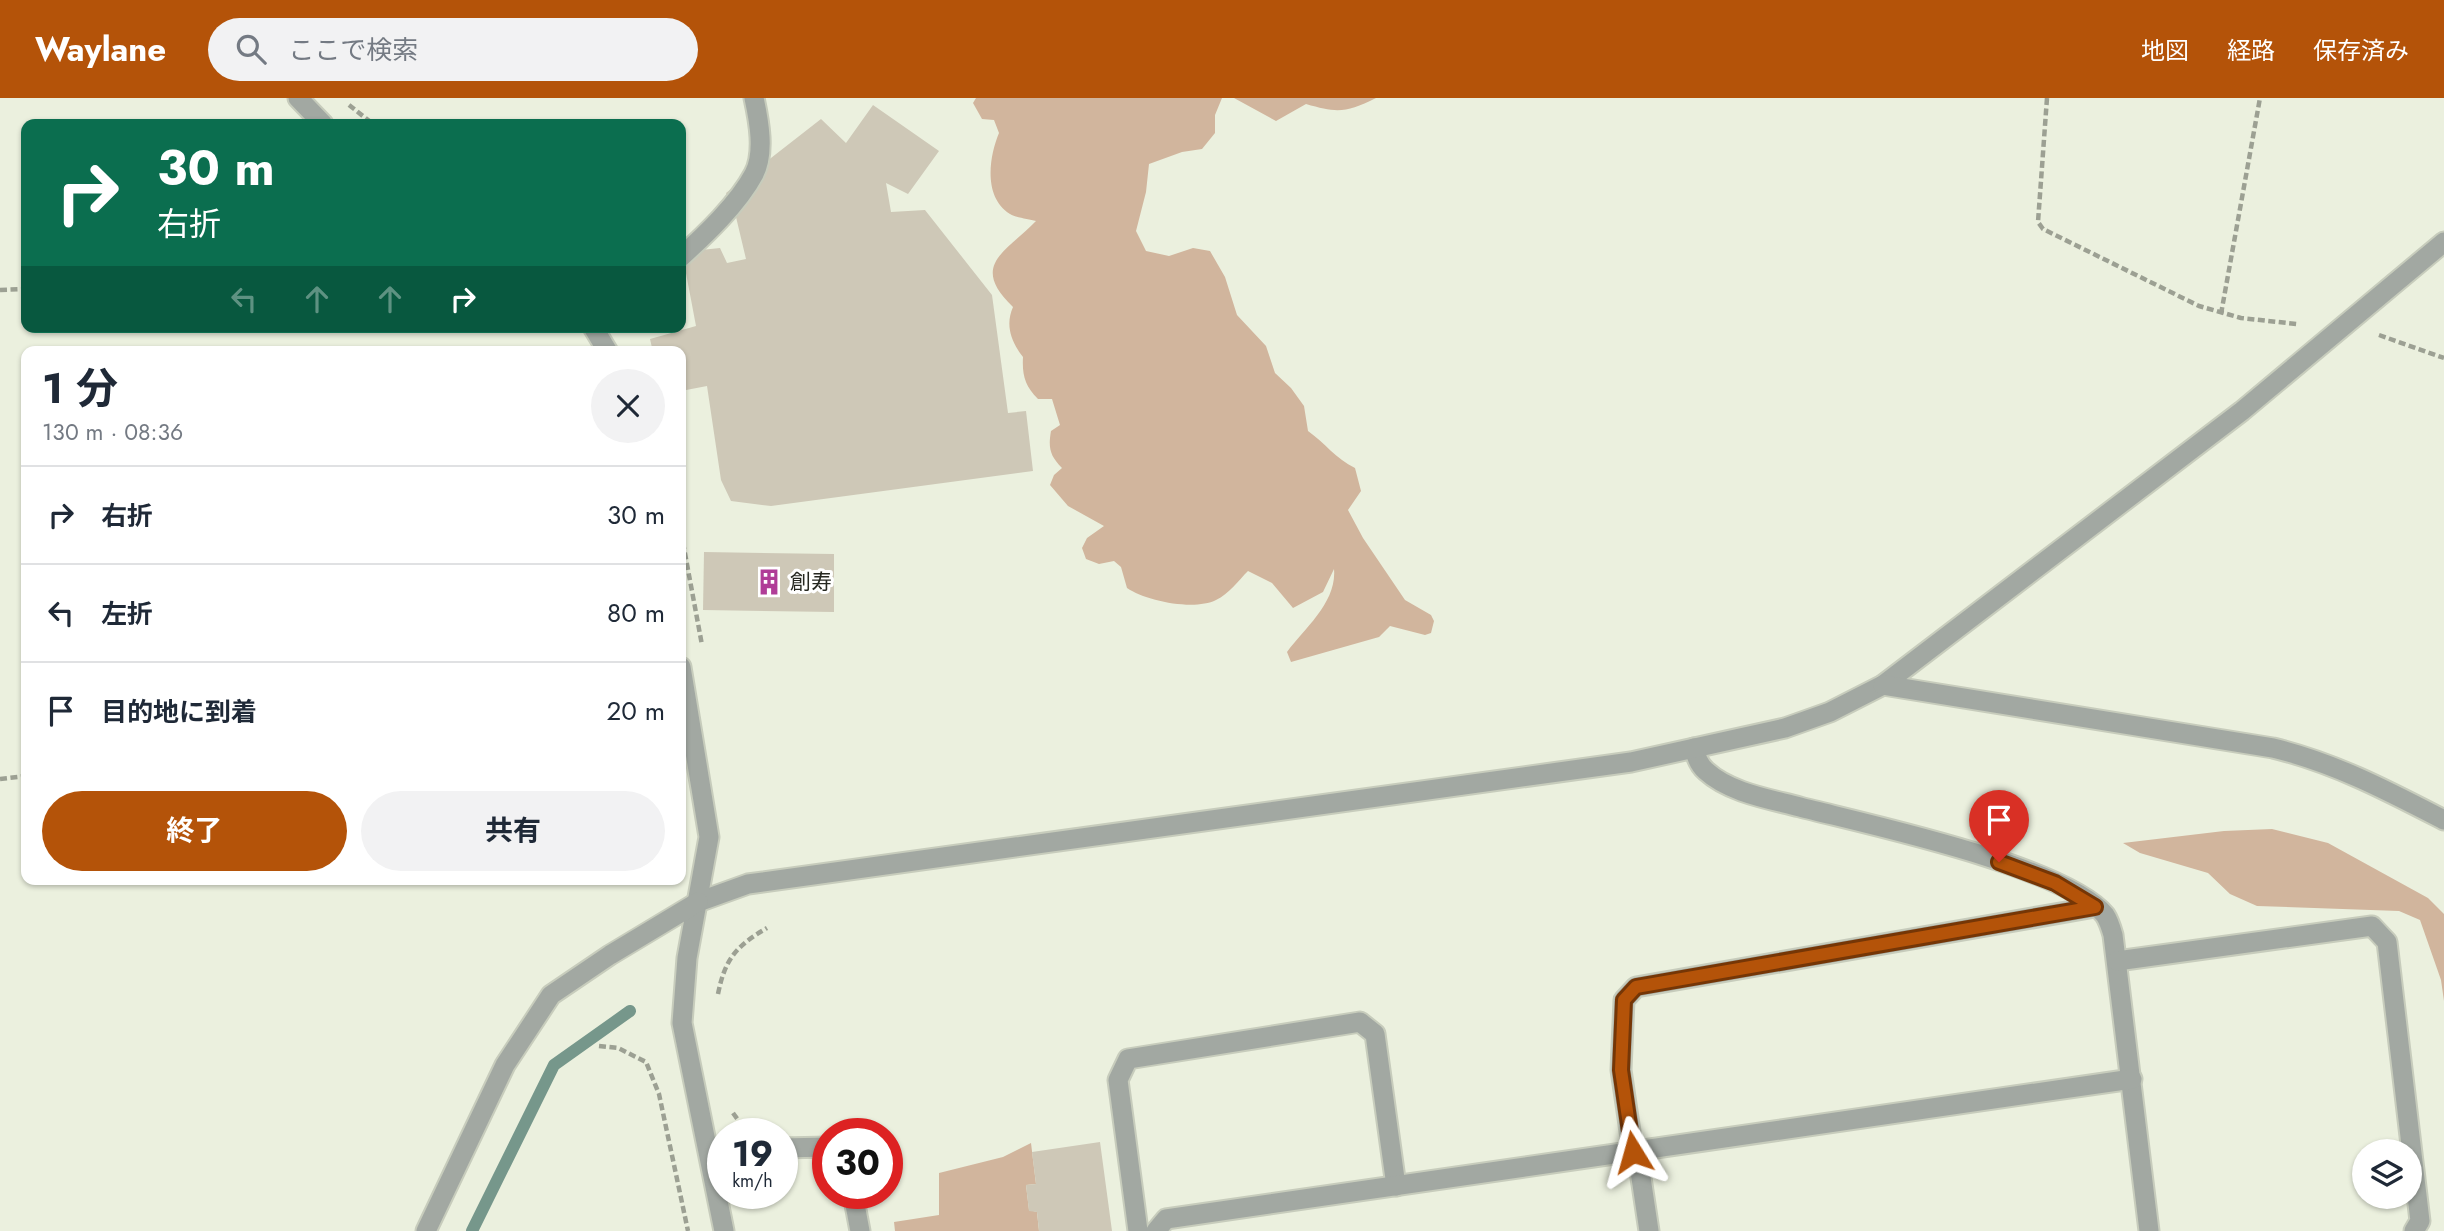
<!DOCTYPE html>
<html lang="ja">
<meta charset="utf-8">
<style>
:root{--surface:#fff;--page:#f2f2f3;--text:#1f2937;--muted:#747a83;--line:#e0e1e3;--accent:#b45309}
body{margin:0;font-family:Jost,"Noto Sans JP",sans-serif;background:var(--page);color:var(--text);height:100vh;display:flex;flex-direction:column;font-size:26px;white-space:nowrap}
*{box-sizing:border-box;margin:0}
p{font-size:23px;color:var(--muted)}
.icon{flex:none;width:38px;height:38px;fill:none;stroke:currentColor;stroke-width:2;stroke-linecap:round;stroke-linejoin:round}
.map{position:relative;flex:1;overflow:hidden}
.details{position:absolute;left:21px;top:248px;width:665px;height:539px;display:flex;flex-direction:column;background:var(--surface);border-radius:14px;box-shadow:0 2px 5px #0004}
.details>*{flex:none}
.top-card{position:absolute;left:21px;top:21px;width:665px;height:214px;border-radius:14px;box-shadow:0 2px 5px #0004;background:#0b6e4f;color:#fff;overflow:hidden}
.tools{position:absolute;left:2352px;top:1041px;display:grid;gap:14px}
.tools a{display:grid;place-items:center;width:70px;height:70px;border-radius:50%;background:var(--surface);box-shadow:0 2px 5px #0004;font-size:35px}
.speed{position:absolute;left:707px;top:1020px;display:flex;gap:14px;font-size:35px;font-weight:700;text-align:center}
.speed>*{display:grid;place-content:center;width:91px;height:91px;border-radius:50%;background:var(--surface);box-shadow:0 2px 5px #0004;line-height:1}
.speed small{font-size:18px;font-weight:400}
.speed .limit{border:10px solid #d22;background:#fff;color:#111}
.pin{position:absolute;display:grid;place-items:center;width:60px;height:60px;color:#fff;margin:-72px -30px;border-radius:50% 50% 50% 0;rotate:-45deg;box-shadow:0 0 7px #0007}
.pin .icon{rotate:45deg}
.me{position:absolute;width:77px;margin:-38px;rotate:352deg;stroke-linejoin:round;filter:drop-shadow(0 0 5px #0008)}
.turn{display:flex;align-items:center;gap:24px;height:147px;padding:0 21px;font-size:32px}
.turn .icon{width:91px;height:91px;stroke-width:2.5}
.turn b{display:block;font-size:49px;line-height:60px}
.lanes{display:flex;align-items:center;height:66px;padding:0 21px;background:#0003;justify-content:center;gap:35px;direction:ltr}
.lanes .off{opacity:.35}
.round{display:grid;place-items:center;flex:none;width:74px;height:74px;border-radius:37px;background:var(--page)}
.overview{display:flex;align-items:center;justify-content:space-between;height:119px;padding:0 21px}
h1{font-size:42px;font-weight:700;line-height:52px}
.cta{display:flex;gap:14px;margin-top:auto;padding:14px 21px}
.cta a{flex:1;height:80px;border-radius:42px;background:var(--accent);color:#fff;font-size:28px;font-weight:700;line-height:80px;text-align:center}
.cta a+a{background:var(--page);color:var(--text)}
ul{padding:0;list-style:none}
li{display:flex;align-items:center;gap:21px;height:98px;padding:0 21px;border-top:2px solid var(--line)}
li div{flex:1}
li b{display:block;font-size:26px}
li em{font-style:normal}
header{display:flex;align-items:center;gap:42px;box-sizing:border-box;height:98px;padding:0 35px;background:var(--accent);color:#fff}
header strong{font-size:33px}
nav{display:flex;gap:38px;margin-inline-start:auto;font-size:24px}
.search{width:490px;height:63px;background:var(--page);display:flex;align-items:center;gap:18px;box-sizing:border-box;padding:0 24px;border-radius:38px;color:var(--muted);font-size:26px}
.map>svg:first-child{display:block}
.green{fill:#d1b59d}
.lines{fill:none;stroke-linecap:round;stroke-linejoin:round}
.stream{stroke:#76978b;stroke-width:12}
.building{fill:#cec8b7}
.service-casing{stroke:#c7ccbc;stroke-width:23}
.minor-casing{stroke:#c7ccbc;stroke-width:23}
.tertiary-casing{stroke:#c7ccbc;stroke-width:23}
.path{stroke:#9ca093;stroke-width:4.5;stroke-dasharray:7 3.5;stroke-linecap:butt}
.service{stroke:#a2a8a2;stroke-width:19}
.minor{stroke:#a2a8a2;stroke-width:19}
.tertiary{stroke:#a2a8a2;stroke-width:19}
.route-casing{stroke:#753606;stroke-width:18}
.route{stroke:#b45309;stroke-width:12}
.labels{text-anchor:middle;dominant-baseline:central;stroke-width:6;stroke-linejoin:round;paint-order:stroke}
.poi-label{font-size:21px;fill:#252720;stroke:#fff;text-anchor:start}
</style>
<header>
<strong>Waylane</strong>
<div class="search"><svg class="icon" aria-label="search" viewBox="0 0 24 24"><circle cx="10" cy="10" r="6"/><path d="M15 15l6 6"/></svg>ここで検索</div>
<nav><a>地図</a><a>経路</a><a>保存済み</a></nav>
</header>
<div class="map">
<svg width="2444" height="1133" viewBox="0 0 2444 1133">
<rect width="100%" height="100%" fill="#ebf0de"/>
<g class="green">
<path d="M976,0h246l-7,17v18l-13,16 -20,3 -33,12 -3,28 -10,39 10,20 23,5 24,-8 17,3 15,26 12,38 29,31 9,27 16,15 13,18 4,25c17,12 28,28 47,37l6,23 -13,19 15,28 42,62 26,15 3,6 -3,12 -6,2 -35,-9 -11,11 -88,25 -4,-10c18,-24 50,-50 47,-83l-11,23 -30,16 -21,-25 -24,-12c-10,10 -19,23 -32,29 -22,11 -70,1 -89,-12l-6,-21 -7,-6 -15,3 -13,-5 -4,-11 5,-10 17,-12 -36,-20 -18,-21 4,-10 8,-7c-12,-12 -14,-20 -11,-37l9,-6 -8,-26h-14c-13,-13 -16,-24 -15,-42 -12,-15 -18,-32 -10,-50 -44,-42 -7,-55 23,-86 -7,-2 -19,-3 -26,-7 -27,-17 -21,-57 -11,-81l-5,-13 -12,-1 -9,-16z"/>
<path d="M1234,0h142c-30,15 -39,15 -70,6l-30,17z"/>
<path d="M2272,731l56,14 100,55 16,16v87l-3,-21 -21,-60 -21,-9 -142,-5 -27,-12 -22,-21 -68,-20 -17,-10 101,-12z"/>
<path d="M1031,1045l5,41 -10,1 3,25 8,2 2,19h-144l-1,-9 45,-7v-42l64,-16z"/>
</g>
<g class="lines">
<path class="stream" d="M472,1133l82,-166 76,-54"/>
</g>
<g class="building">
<path d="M873,7l66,46 -31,43 -22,-11 5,29 34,-2 67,85 16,118 18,-2 7,60 -262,35 -40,-5 -10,-21 -14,-94 -26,5v-39h-28l-3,-13 46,-13 -14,-74 38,-4 7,15 19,-4 -10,-42 -10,-24 95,-74 25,24z"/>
<path d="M704,454l130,2v58l-131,-2z"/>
<path d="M1100,1044l12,89h-73l-2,-19 -8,-1 -3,-26 10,-1 -4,-32z"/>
</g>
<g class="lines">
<g class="service-casing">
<path id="service" d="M1637,1053l12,80"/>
</g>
<g class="minor-casing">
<g id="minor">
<path d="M681,159c24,-22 57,-53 73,-83 11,-21 5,-53 0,-76"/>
<path d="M1694,650c2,9 5,17 12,23 24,22 64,28 94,36 66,17 265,59 305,108 4,6 6,13 8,20l36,296"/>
<path d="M698,804l50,-18 883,-122 154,-34 45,-16 53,-27 359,-274 202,-169"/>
<path d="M2117,863l255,-35 15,16 33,279 -6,10"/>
<path d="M1633,1054l-12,-82 3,-70 12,-13 459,-80"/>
<path d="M1138,1133l-20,-151 10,-21 232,-37 15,12 21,152"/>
<path d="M1156,1133l10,-12 966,-140"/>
</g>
</g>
<g class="tertiary-casing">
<g id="tertiary">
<path d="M298,0l25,26"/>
<path d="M593,229l15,25"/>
<path d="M681,569l28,170 -22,121 -5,65 42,208"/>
<path d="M1883,587l390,63c62,15 115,43 171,72"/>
<path d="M782,1050l46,-1"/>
<path d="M853,1096l7,37"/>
<path d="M426,1133l79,-166 46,-70 59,-40 88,-53"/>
</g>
</g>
<g class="path">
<path d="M2047,0l-9,124 5,7 156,77 42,12 56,6"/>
<path d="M349,7l24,19"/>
<path d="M0,192l26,-1"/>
<path d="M2221,216l39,-216"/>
<path d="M2379,237l65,23"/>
<path d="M681,434l21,113"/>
<path d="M0,681l26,-3"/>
<path d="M718,896c7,-35 18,-48 49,-66"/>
<path d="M599,948l19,2 28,14 13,32 29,137"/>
<path d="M733,1015l8,11"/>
</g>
<use href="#service" class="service"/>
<use href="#minor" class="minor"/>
<use href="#tertiary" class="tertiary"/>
</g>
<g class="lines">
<g class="route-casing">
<path id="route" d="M1633,1054l-12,-82 3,-70 12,-13 459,-80 -40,-24 -56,-21"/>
</g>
<use href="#route" class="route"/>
</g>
<defs>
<g id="building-bare" transform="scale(2.1)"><path d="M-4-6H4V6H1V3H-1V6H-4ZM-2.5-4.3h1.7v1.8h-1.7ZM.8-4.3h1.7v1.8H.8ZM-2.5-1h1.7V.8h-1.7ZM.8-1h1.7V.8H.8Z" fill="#b03d97" stroke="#fff" stroke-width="2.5" paint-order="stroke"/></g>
</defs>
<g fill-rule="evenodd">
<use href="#building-bare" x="769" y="484"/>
</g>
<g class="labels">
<g class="poi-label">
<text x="790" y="484">創寿</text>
</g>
</g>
</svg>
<div class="tools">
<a><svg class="icon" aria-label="layers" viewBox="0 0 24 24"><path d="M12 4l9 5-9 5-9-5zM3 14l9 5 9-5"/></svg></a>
</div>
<div class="speed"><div>19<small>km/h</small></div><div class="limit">30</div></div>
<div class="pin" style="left:1999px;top:764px;background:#d93025"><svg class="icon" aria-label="arrive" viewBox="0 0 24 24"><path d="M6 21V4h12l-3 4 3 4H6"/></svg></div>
<svg class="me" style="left:1633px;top:1054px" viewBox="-20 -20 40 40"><path d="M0-17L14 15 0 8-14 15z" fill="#b45309" stroke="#fff" stroke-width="4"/></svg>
<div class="top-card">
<div class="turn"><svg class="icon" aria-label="right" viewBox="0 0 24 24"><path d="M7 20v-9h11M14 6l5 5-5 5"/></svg><div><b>30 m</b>右折</div></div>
<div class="lanes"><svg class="icon off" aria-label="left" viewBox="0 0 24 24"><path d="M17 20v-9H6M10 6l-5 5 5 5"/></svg><svg class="icon off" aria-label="ahead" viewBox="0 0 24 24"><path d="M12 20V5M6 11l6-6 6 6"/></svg><svg class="icon off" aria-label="ahead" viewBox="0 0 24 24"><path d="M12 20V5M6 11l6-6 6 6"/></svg><svg class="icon" aria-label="right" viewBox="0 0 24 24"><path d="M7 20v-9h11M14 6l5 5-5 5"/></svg></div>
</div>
<section class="details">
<div class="overview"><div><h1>1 分</h1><p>130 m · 08:36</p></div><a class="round"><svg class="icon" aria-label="close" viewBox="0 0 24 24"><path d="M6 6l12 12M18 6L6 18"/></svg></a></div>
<ul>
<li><svg class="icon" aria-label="right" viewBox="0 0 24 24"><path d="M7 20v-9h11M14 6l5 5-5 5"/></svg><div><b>右折</b></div><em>30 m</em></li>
<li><svg class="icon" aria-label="left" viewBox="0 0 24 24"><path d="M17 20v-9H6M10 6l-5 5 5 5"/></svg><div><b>左折</b></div><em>80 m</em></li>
<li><svg class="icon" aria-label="arrive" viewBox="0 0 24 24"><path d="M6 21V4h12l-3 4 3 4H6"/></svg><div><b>目的地に到着</b></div><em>20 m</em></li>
</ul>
<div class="cta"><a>終了</a><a>共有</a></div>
</section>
</div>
